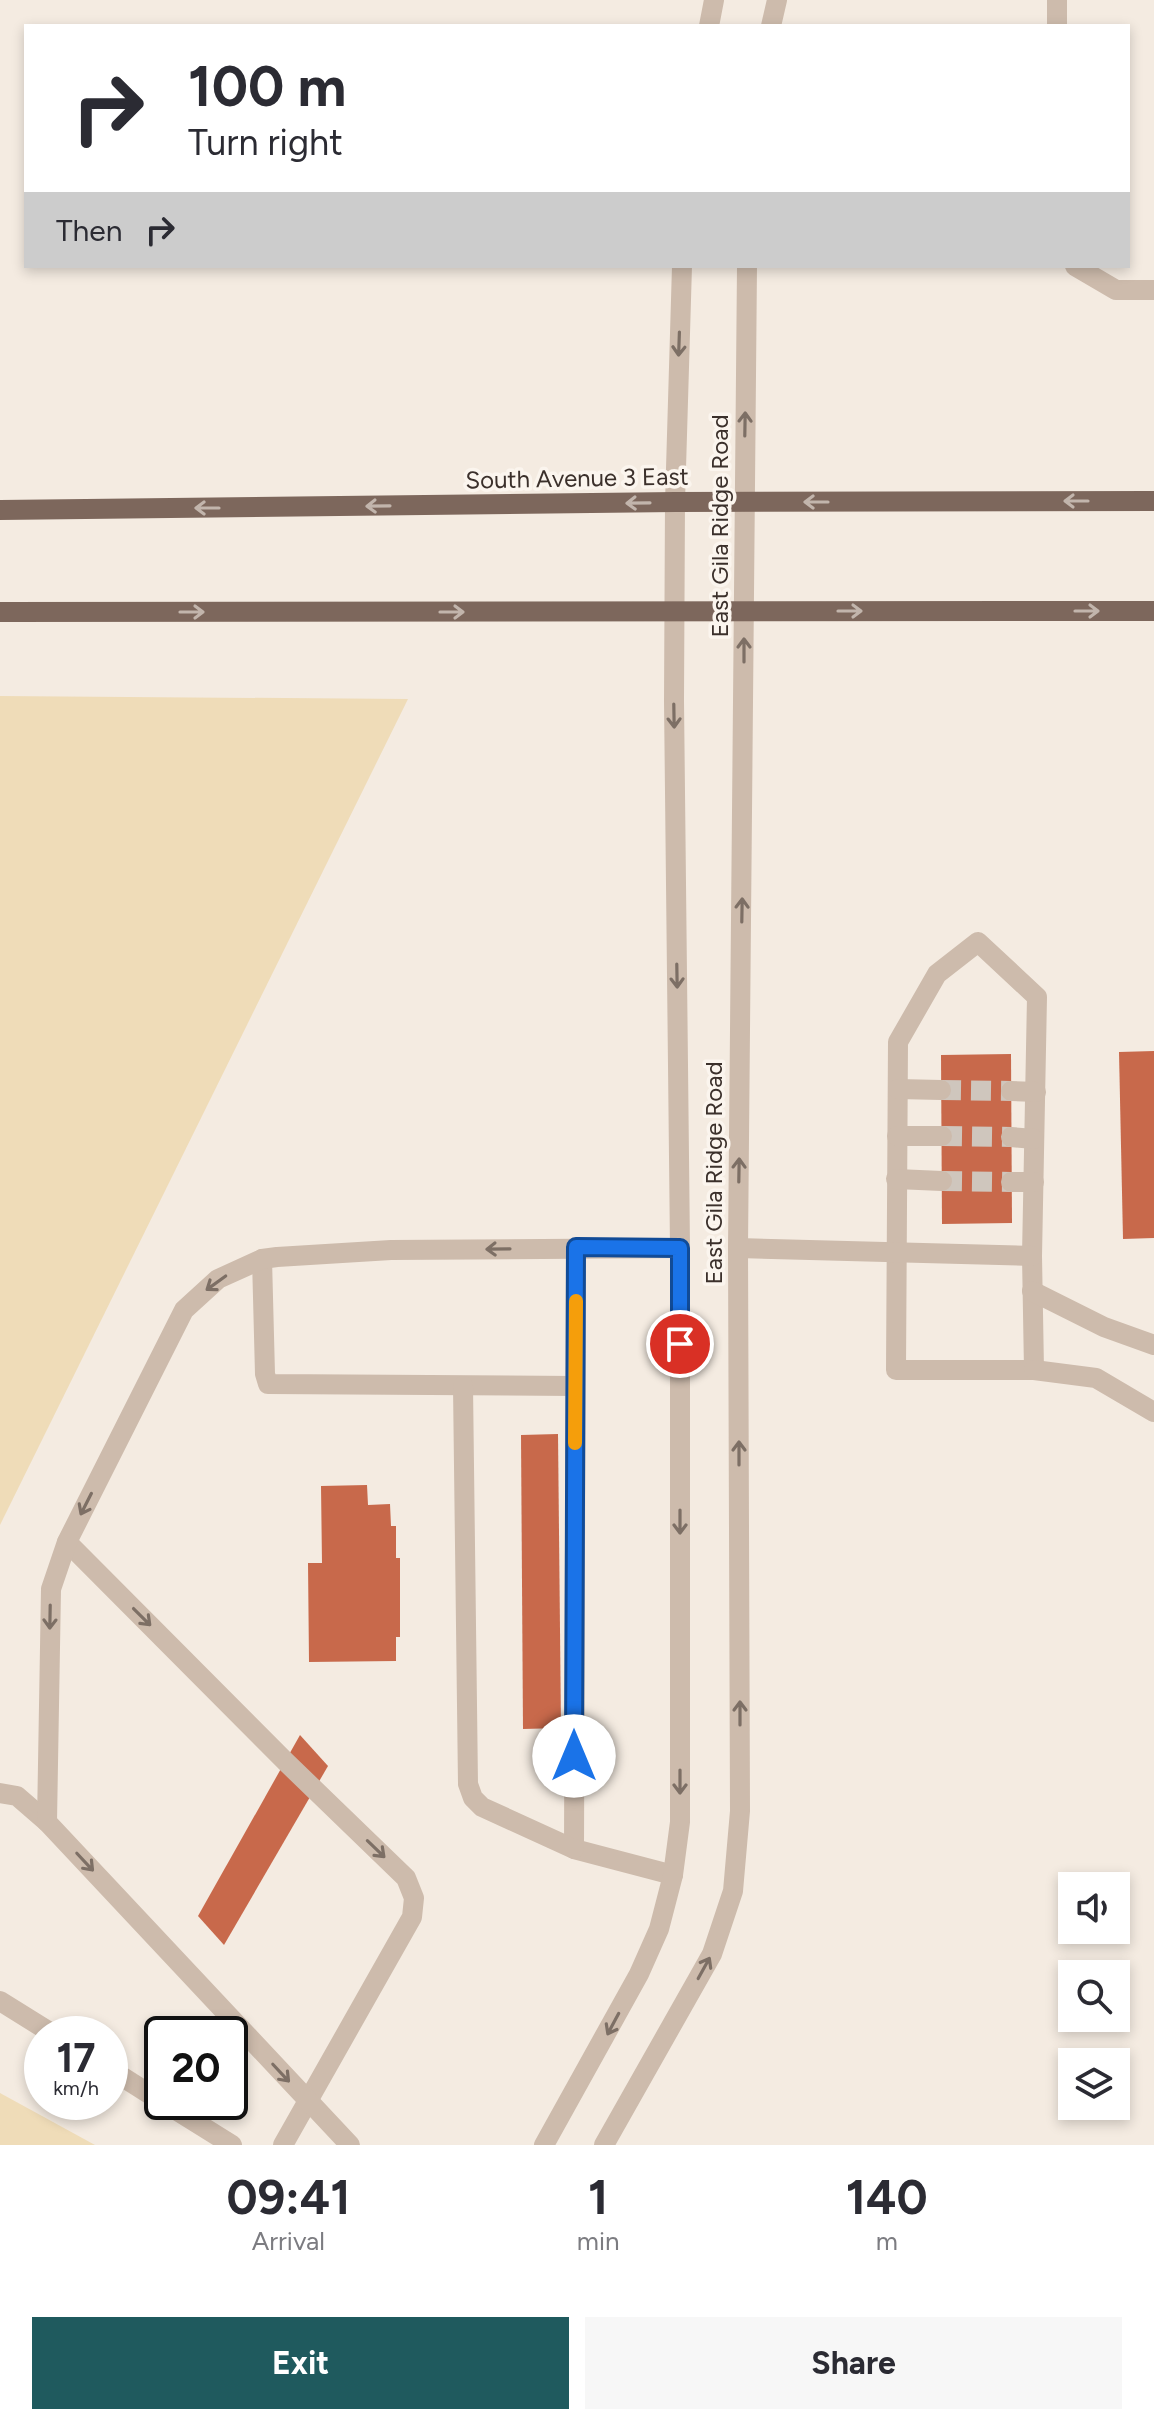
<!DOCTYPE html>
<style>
:root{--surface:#fff;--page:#f7f7f7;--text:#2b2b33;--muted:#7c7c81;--accent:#1f5a5e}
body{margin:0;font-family:Figtree,sans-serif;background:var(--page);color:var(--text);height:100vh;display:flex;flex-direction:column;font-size:30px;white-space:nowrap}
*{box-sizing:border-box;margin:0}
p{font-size:26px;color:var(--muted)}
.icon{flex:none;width:44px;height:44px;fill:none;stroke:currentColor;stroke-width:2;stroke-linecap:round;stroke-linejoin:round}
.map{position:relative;height:2145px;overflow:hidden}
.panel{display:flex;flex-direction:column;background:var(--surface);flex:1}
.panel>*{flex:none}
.banner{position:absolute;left:24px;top:24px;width:1106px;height:244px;border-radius:0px;box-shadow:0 4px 12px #0003;background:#fff;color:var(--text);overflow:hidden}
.buttons{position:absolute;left:1058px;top:1872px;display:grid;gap:16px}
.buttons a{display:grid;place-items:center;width:72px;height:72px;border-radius:0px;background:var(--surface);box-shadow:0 4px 12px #0003;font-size:40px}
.speed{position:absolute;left:24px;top:2016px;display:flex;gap:16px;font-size:40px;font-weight:700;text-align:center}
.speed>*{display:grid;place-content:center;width:104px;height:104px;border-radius:50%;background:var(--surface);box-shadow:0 4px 12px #0003;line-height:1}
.speed small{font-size:20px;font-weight:400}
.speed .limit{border:4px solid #111;border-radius:12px;background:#fff;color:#111}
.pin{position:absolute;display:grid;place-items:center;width:68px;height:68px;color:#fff;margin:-34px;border:4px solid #fff;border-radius:50%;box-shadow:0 2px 8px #0007}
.me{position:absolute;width:88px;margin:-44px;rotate:0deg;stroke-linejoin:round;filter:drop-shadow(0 0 6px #0008)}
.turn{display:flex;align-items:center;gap:28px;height:168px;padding:0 32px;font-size:36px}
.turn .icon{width:104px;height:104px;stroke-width:2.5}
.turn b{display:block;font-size:56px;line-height:68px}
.then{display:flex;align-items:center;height:76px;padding:0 32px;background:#0003;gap:16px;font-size:30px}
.eta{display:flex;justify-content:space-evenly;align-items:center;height:136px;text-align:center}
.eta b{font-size:48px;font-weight:700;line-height:56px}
.action{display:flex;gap:16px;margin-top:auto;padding:16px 32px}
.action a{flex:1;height:92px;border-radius:0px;background:var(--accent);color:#fff;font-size:32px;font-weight:700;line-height:92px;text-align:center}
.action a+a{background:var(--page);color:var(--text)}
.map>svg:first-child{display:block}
.sand{fill:#efdcb8}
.building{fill:#c8694b}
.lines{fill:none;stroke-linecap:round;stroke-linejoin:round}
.minor-tunnel{stroke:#cfc6bd;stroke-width:20;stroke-dasharray:20 10;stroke-linecap:butt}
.minor{stroke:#cdbbac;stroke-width:20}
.major{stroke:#7d675c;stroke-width:20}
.oneway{stroke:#7d6f65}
.oneway2{stroke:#c2b5ac}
.route-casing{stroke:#114b97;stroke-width:20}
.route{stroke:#1a73e8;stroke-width:14}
.slow{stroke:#f59e0b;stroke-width:14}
.labels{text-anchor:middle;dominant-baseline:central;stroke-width:7;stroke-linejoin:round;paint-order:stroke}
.street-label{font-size:24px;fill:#3b302b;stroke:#fbf5ee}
</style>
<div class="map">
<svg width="1154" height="2145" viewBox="0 0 1154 2145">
<rect width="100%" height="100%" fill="#f4ebe1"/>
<g class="sand">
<path d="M0,696l408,3 -408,826z"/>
<path d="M0,2093l95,52h-95z"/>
</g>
<g class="building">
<path d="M1154,1051v187l-31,1 -4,-187z"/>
<path d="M1011,1054l1,169 -70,1 -1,-169z"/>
<path d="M558,1434l3,294 -38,1 -2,-294z"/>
<path d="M367,1485l1,20 22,-1 1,22h5v32h4v79h-4v24l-87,1 -1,-99h14l-1,-77z"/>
<path d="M300,1735l28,31 -104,179 -26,-29z"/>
</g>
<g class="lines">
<g class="minor-tunnel">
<path d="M941,1090l70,1"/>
<path d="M942,1136l69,1"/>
<path d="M942,1181l69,1"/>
</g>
<g class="minor">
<path d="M1057,0v26"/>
<path d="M709,26l5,-26"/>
<path d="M771,26l6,-26"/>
<path d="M1075,266l41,24h38"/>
<path d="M978,942l59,55 -5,259 2,114h-138l2,-328 39,-68z"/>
<path d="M898,1089l43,1"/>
<path d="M1011,1091l25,1"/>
<path d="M897,1136h45"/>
<path d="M1011,1137l23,2"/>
<path d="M896,1179l46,2"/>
<path d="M1011,1182h23"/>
<path d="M576,1247l-2,602 99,26"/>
<path d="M738,1248l294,8"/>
<path d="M262,1259l3,115 3,10 307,2"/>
<path d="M1032,1291l72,36 50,18"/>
<path d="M1034,1370l62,8 58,34"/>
<path d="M463,1386l5,398 5,14 9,9 92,42"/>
<path d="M67,1542l219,220 120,116 8,20 -2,19 -129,228"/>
<path d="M0,1793l17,3 30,26"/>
<path d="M0,2001l53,33"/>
<path d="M110,2069l52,33"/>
<path d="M163,2102l69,43"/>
<path d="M350,2145l-303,-323 4,-233 16,-47 117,-232 34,-31 44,-20 15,-2 114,-7 289,-2"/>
<path d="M544,2145l95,-171 20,-45 14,-54 7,-53v-574l-6,-547 1,-199 7,-236"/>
<path d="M604,2145l108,-191 21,-63 7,-80 -2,-563 9,-982"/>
</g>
<g class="major">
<path d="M0,510l675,-8 479,-1"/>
<path d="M0,612l1154,-1"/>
</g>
</g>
<defs><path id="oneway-shaft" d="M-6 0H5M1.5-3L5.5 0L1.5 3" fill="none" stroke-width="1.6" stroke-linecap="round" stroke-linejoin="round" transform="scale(2)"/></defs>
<g class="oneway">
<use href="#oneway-shaft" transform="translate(679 344) rotate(92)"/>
<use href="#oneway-shaft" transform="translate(745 424) rotate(-89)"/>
<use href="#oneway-shaft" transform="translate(744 650) rotate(-90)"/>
<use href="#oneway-shaft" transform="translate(674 716) rotate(89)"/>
<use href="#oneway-shaft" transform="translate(742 910) rotate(-89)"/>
<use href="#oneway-shaft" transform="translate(677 976) rotate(89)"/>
<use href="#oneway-shaft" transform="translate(739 1170) rotate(-89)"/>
<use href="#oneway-shaft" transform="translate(498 1249) rotate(179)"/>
<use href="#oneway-shaft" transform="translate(216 1283) rotate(144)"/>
<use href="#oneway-shaft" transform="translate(739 1453) rotate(-90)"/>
<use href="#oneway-shaft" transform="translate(86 1504) rotate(117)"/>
<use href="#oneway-shaft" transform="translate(680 1522) rotate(90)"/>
<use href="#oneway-shaft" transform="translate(50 1617) rotate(91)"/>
<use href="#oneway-shaft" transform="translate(142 1617) rotate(45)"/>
<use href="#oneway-shaft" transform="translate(740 1713) rotate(-90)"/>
<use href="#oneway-shaft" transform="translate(680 1782) rotate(90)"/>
<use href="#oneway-shaft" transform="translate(376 1849) rotate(44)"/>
<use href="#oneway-shaft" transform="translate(85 1862) rotate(47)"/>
<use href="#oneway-shaft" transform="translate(704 1968) rotate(-61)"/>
<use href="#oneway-shaft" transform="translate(613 2024) rotate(118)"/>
<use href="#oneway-shaft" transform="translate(281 2073) rotate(47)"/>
</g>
<g class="oneway2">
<use href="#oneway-shaft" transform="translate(1076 501) rotate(180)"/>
<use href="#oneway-shaft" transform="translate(816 502) rotate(180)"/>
<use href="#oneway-shaft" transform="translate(638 503) rotate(179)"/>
<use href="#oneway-shaft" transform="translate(378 506) rotate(179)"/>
<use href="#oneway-shaft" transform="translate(207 508) rotate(180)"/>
<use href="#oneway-shaft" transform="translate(850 611)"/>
<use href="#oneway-shaft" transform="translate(1087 611)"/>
<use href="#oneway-shaft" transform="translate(192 612)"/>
<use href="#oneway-shaft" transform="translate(452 612)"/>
</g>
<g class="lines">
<g class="route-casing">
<path id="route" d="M574,1756l2,-509 104,1v96"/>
</g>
<use href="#route" class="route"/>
<path class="slow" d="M575,1443l1,-142"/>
</g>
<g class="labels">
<g class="street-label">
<text transform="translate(577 478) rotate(-1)">South Avenue 3 East</text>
<text transform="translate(719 526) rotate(-90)">East Gila Ridge Road</text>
<text transform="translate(713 1173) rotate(-90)">East Gila Ridge Road</text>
</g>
</g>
</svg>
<div class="buttons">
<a><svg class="icon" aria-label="sound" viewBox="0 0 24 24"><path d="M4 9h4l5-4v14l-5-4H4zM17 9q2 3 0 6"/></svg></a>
<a><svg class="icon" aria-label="search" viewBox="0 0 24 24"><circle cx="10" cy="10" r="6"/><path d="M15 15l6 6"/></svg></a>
<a><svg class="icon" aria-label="layers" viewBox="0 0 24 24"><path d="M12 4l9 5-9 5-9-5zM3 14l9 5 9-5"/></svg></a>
</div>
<div class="speed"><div>17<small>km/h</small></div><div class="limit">20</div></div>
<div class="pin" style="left:680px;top:1344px;background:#d93025"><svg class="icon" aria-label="arrive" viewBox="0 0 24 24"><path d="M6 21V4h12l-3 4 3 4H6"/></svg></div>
<svg class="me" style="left:574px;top:1756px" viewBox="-20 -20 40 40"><circle r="19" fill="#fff"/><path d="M0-13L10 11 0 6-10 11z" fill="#1a73e8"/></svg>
<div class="banner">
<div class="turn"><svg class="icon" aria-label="right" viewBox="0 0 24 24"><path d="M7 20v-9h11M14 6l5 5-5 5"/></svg><div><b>100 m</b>Turn right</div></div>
<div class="then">Then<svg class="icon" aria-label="right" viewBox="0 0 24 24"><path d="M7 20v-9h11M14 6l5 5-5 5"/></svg></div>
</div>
</div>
<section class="panel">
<div class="eta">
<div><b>09:41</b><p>Arrival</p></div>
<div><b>1</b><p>min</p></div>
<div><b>140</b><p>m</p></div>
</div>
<div class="action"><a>Exit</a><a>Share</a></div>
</section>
